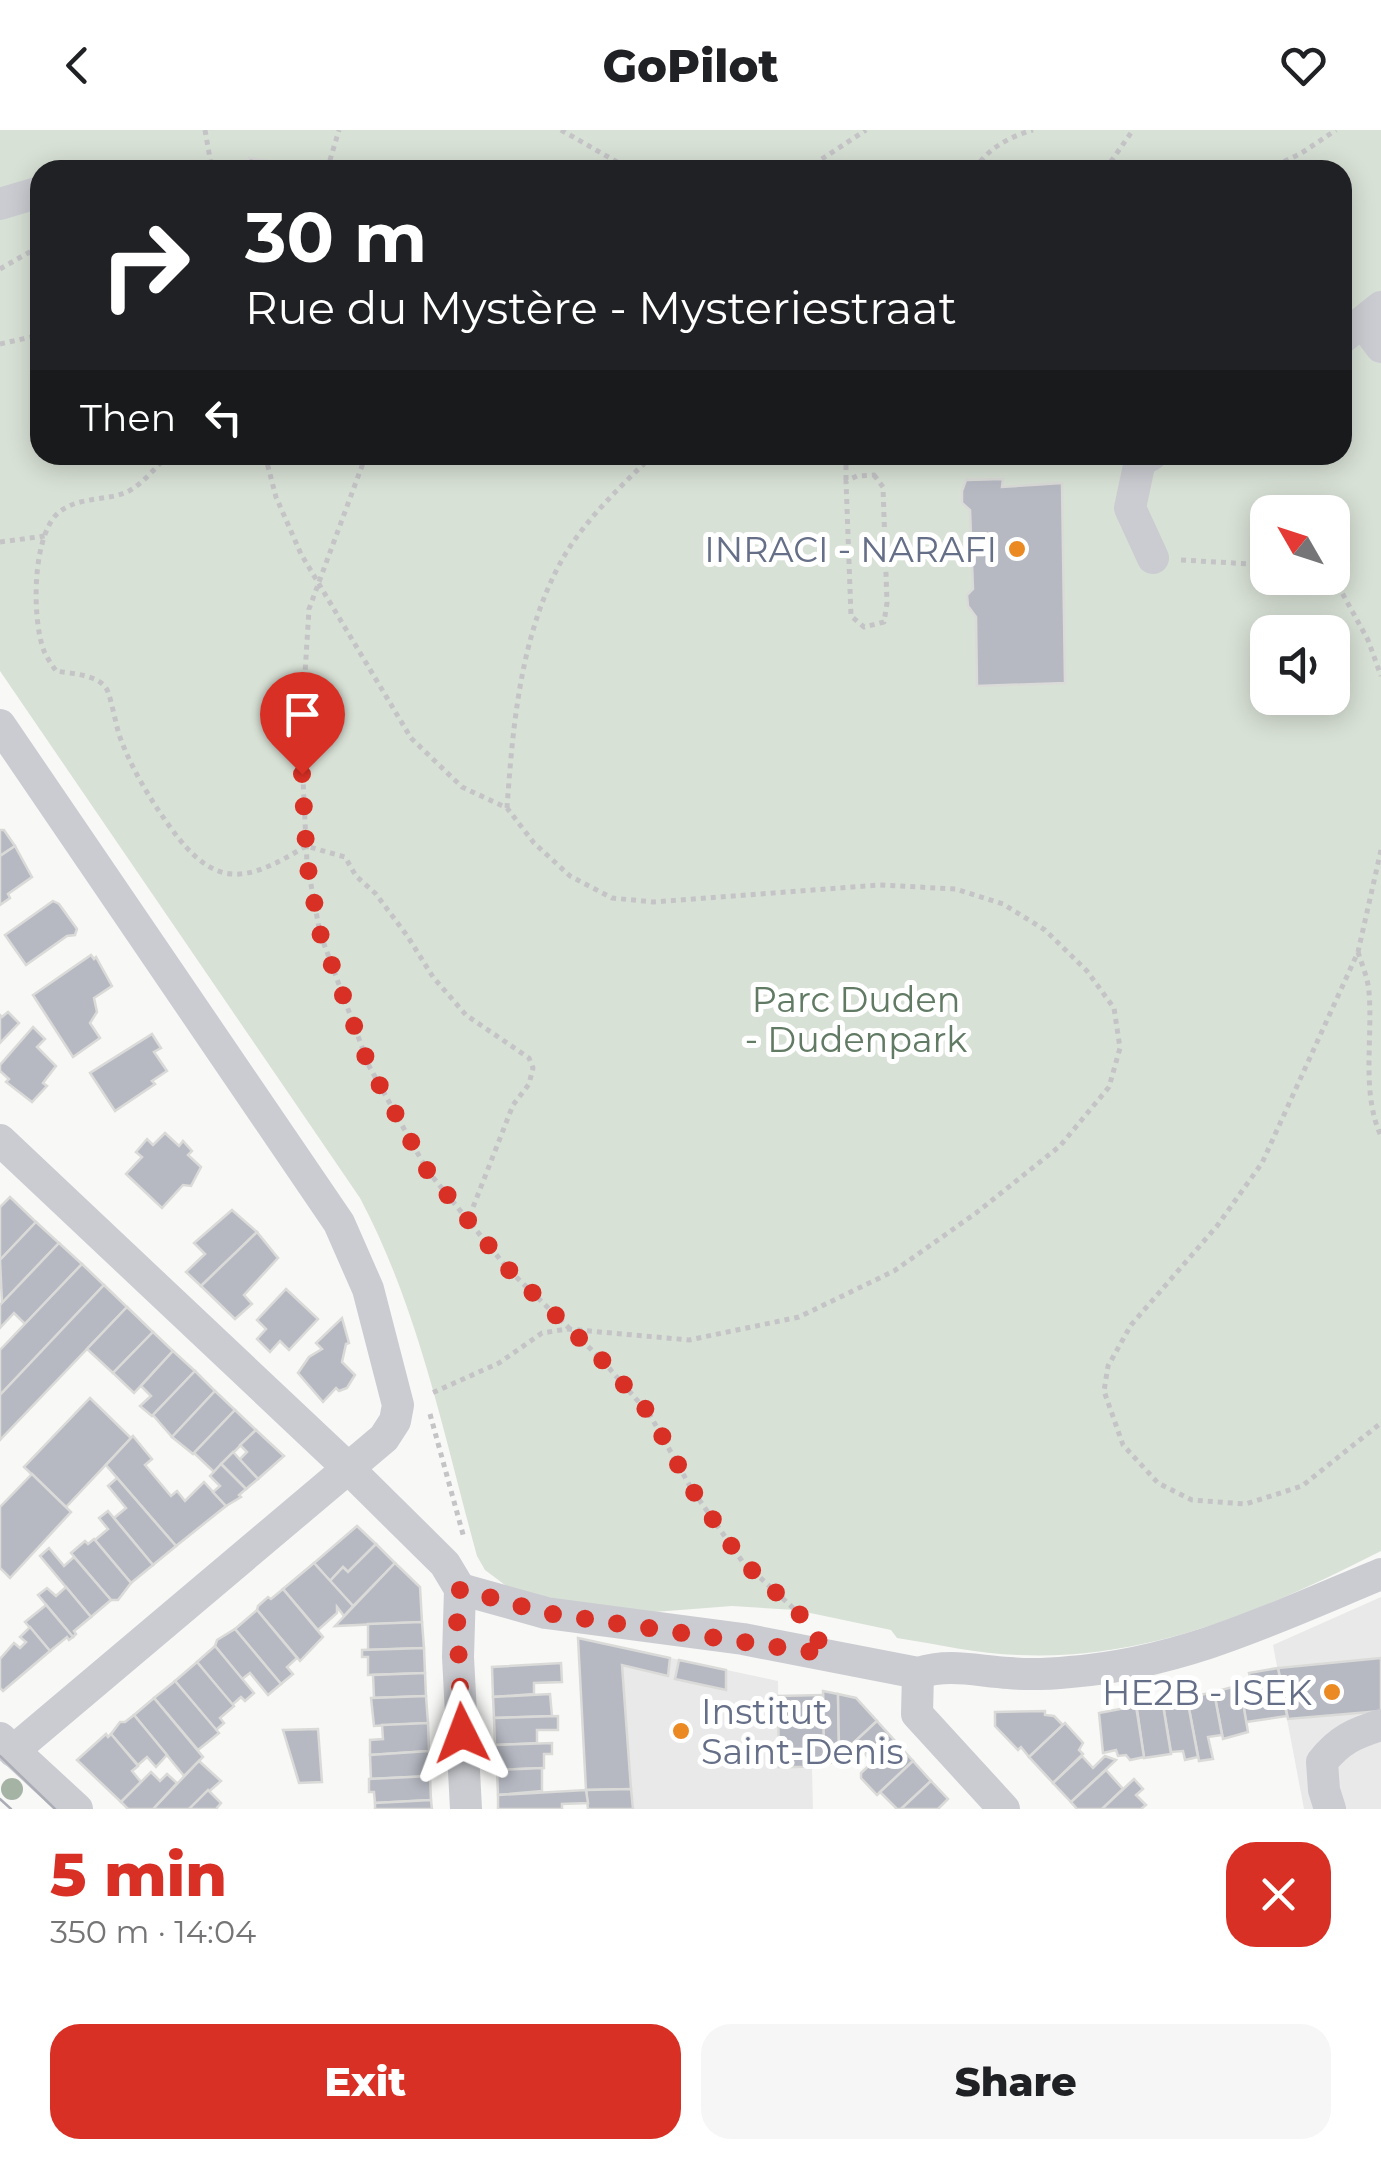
<!DOCTYPE html>
<meta charset="utf-8">
<style>
:root{--surface:#fff;--page:#f6f6f6;--text:#202124;--muted:#757577;--accent:#d93025}
body{margin:0;font-family:Montserrat,sans-serif;background:var(--page);color:var(--text);height:100vh;display:flex;flex-direction:column;font-size:38px;white-space:nowrap}
*{box-sizing:border-box;margin:0}
p{font-size:32px;color:var(--muted)}
.icon{flex:none;width:55px;height:55px;fill:none;stroke:currentColor;stroke-width:2;stroke-linecap:round;stroke-linejoin:round}
.map{position:relative;height:1679px;overflow:hidden}
.sheet{display:flex;flex-direction:column;background:var(--surface);flex:1}
.sheet>*{flex:none}
.top-card{position:absolute;left:30px;top:30px;width:1322px;height:305px;border-radius:30px;box-shadow:0 5px 25px #0003;background:#202124;color:#fff;overflow:hidden}
.needle{width:65px;rotate:309deg}
.fabs{position:absolute;left:1250px;top:365px;display:grid;gap:20px}
.fabs a{display:grid;place-items:center;width:100px;height:100px;border-radius:20px;background:var(--surface);box-shadow:0 5px 25px #0003;font-size:50px}
.pin{position:absolute;display:grid;place-items:center;width:85px;height:85px;color:#fff;margin:-102px -42px;border-radius:50% 50% 50% 0;rotate:-45deg;box-shadow:0 0 10px #0007}
.pin .icon{rotate:45deg}
.me{position:absolute;width:110px;margin:-55px;rotate:357deg;stroke-linejoin:round;filter:drop-shadow(0 0 8px #0008)}
.turn{display:flex;align-items:center;gap:35px;height:210px;padding:0 50px;font-size:45px}
.turn .icon{width:130px;height:130px;stroke-width:2.5}
.turn b{display:block;font-size:70px;line-height:85px}
.then{display:flex;align-items:center;height:95px;padding:0 50px;background:#0003;gap:20px;font-size:38px}
.round{display:grid;place-items:center;flex:none;width:105px;height:105px;border-radius:30px;background:var(--page)}
.overview{display:flex;align-items:center;justify-content:space-between;height:170px;padding:0 50px}
h1{font-size:60px;font-weight:800;line-height:75px;color:var(--accent)}
.cta{display:flex;gap:20px;margin-top:auto;padding:20px 50px}
.cta a{flex:1;height:115px;border-radius:30px;background:var(--accent);color:#fff;font-size:40px;font-weight:800;line-height:115px;text-align:center}
.cta a+a{background:var(--page);color:var(--text)}
header{display:flex;justify-content:space-between;align-items:center;height:130px;padding:0 50px;background:var(--surface);font-size:45px;font-weight:800}
.map>svg:first-child{display:block}
.built{fill:#e9e9e9}
.green{fill:#d8e1d6;fill-rule:evenodd}
.building{fill:#b6b9c2;stroke:#dadad8;stroke-width:2.5}
.lines{fill:none;stroke-linecap:round;stroke-linejoin:round}
.path{stroke:#c4c4c7;stroke-width:5;stroke-dasharray:5 5;stroke-linecap:butt}
.minor{stroke:#cbccd1;stroke-width:32}
.tram{stroke:#aaadb5;stroke-width:2.5}
.tree{fill:#a5b3a5}
.route{stroke:#d93025;stroke-width:18;stroke-dasharray:0 32.4}
.poi-dot{fill:#eb8a23;stroke:#fff;stroke-width:4}
.labels{text-anchor:middle;dominant-baseline:central;stroke-width:10;stroke-linejoin:round;paint-order:stroke}
.poi-label{font-size:35px;fill:#666f88;stroke:#fff;text-anchor:end}
.park-label{font-size:35px;fill:#617a63;stroke:#fff}
</style>
<header><svg class="icon" aria-label="back" viewBox="0 0 24 24"><path d="M15 5l-7 7 7 7"/></svg>GoPilot<svg class="icon" aria-label="heart" viewBox="0 0 24 24"><path d="M12 20l-8-8c-3-5 5-10 8-4 3-6 11-1 8 4z"/></svg></header>
<div class="map">
<svg width="1381" height="1679" viewBox="0 0 1381 1679">
<rect width="100%" height="100%" fill="#f8f8f6"/>
<g class="built">
<path d="M1381,1467v212h-77l-31,-164z"/>
<path d="M578,1508l200,43 1,86 33,2 1,40h-225z"/>
</g>
<path class="green" d="M0,0h1381v1421c-114,58 -232,110 -363,104 -40,-1 -81,-11 -121,-17l-6,-8 -95,-20 -64,-4 -104,8 -30,-3 -89,-23 -24,-18 -8,-14c-33,-120 -58,-247 -117,-358l-360,-527zM40,40h1302v285h-1302zM1268,382h64v66h-64zM1268,502h64v66h-64z"/>
<g class="building">
<path d="M249,28l51,8v4h-53z"/>
<path d="M1003,349l-1,8 60,-4 3,200 -88,3 -1,-69 -8,-11 -1,-11 6,-6 -3,-79 -8,-7v-12l4,-11z"/>
<path d="M0,700h4l11,16 -15,10z"/>
<path d="M15,716l17,31 -24,17 2,4 -10,7v-49z"/>
<path d="M53,771l6,3 18,25 -2,6 -8,1 -41,29 -21,-30z"/>
<path d="M91,825l3,4 2,-2 16,29 -18,12 3,14 -7,11 10,15 -27,19 -40,-62z"/>
<path d="M8,882l11,11 -19,20v-28l2,2z"/>
<path d="M33,897l12,12 -8,8 19,19 -13,17 4,3 -15,16 -26,-20 3,-3 -9,-8v-6z"/>
<path d="M152,904l9,14 -7,4 13,19 -15,10 3,3 -40,27 -25,-38z"/>
<path d="M165,1003l14,13 4,-5 9,10 -4,4 13,12 -10,19 -8,-1 -21,23 -36,-34 16,-17 -6,-5 11,-13 6,6z"/>
<path d="M10,1067l26,25 -36,38v-53z"/>
<path d="M232,1080l25,22 -56,54 -15,-14 19,-18 -11,-11z"/>
<path d="M36,1092l23,21 -57,60 -2,-43z"/>
<path d="M257,1102l21,26 -34,37 8,9 -17,15 -34,-33z"/>
<path d="M59,1113l23,21 -57,60 -11,-11 -14,15v-23z"/>
<path d="M82,1134l22,21 -104,110v-45z"/>
<path d="M104,1155l23,22 -127,133v-45z"/>
<path d="M286,1159l32,30 -29,31 -9,-9 -10,11 -13,-13 9,-10 -9,-9z"/>
<path d="M127,1177l26,25 -40,41 -26,-24z"/>
<path d="M342,1188l7,25 -3,1 -4,18 13,13 -8,13 -8,3 -3,-3 -13,14 -25,-29 11,-16 13,-8 -6,-6z"/>
<path d="M153,1202l20,19 -39,42 -21,-20z"/>
<path d="M173,1221l22,20 -43,45 -12,-10 11,-10 -10,-10z"/>
<path d="M195,1241l20,20 -43,46 -19,-22z"/>
<path d="M215,1261l20,19 -42,44 -21,-17z"/>
<path d="M90,1268l41,40 -65,69 -42,-40z"/>
<path d="M235,1280l21,20 -42,42 -20,-19z"/>
<path d="M256,1300l28,26 -26,23 -19,-19 8,-8 -7,-7z"/>
<path d="M133,1306l19,23 -7,6 26,31 6,-5 8,10 19,-19 22,24 -50,40 -70,-81z"/>
<path d="M233,1322l25,27 -12,10 -25,-25z"/>
<path d="M221,1334l25,25 -7,6 2,2 -15,9 -13,-14 7,-6 -10,-10z"/>
<path d="M32,1344l39,38 -61,66 -10,-10v-61z"/>
<path d="M117,1348l59,68 -23,19 -39,-47 12,-10 -18,-22z"/>
<path d="M108,1381l45,54 -22,18 -36,-43 13,-11 -9,-11z"/>
<path d="M357,1396l19,18 -28,28 -5,-5 -13,14 -16,-18z"/>
<path d="M94,1409l37,44 -13,17h-7l-40,-47 14,-12 3,3z"/>
<path d="M376,1414l19,19 -42,43 -23,-25 13,-14 5,5z"/>
<path d="M49,1418l15,18 10,-9 37,43 -20,17 -51,-61z"/>
<path d="M314,1433l39,43 -9,10 -7,-9v6l-19,17 -35,-41z"/>
<path d="M395,1433l25,24 2,35 -87,4z"/>
<path d="M66,1457l25,30 -17,14 2,3 -3,3 -35,-42 9,-7 9,8z"/>
<path d="M283,1459l40,48 -23,24 -43,-51 1,-4 10,-9 3,2z"/>
<path d="M46,1475l27,32 -4,3 -2,-3 -17,14 -25,-29z"/>
<path d="M257,1480l40,48 -10,9 6,7 -12,10 -46,-55z"/>
<path d="M422,1492l2,26 -56,2v-26z"/>
<path d="M30,1497l20,24 -47,40 -3,-3v-29l14,-16 6,5 6,-6 -6,-5z"/>
<path d="M235,1499l46,55 -13,11 -18,-22 -8,6 -27,-33 2,-6z"/>
<path d="M578,1508l92,20 -2,18 -46,-11 9,124 -45,1z"/>
<path d="M215,1516l39,47 -9,8 -4,-4 -9,8 -35,-43z"/>
<path d="M424,1518l1,25 -57,2v-18h-6v-7z"/>
<path d="M1381,1528v53l-93,8 -10,-51z"/>
<path d="M679,1530l47,10v20l-51,-11z"/>
<path d="M197,1532l37,44 -14,12 4,5 -8,7 -41,-49z"/>
<path d="M561,1533l1,19 -28,1v11l-41,3 -1,-30z"/>
<path d="M1278,1538l9,48 -41,6 -6,-37 11,-2 -2,-10z"/>
<path d="M425,1543l1,23 -52,2 -1,-23z"/>
<path d="M175,1551l44,52 -21,17 -44,-52z"/>
<path d="M1240,1555l8,47 -25,7 -9,-47z"/>
<path d="M823,1561l15,3 1,53 11,-1 4,4 -9,2 -1,10 -20,1z"/>
<path d="M1214,1562l8,43 -14,2 5,22 -14,2 -12,-63z"/>
<path d="M550,1564l2,22 -58,2 -1,-21z"/>
<path d="M838,1564l18,4 21,23 -27,25 -11,1z"/>
<path d="M823,1565l1,64h-17l-1,8h-27l-1,-71z"/>
<path d="M426,1566l2,27 -54,3 -3,-28z"/>
<path d="M154,1568l49,59 -19,19 -50,-61z"/>
<path d="M1187,1568l11,59 -13,3 -2,-9 -12,1 -8,-47z"/>
<path d="M1163,1575l8,49 -27,4 -7,-49z"/>
<path d="M1136,1576l8,51 -14,3 -4,-5 -8,1 -2,-6 -13,3 -4,-40z"/>
<path d="M1045,1581v4l9,1 9,9 -34,32 -8,-10 -3,3 -23,-24v-14z"/>
<path d="M134,1585l33,40 -11,12 -9,-10 -9,8 -27,-31 9,-12h5z"/>
<path d="M558,1586v14h-21v13l-42,2 -1,-27z"/>
<path d="M877,1591l18,20 -23,21 -14,-16 -4,4 -4,-4z"/>
<path d="M428,1593l1,28 -59,4v-15l13,-1 -1,-14z"/>
<path d="M1065,1593l18,20 -4,7 4,4 -30,29 -24,-26z"/>
<path d="M318,1599l4,53 -23,1 -16,-53z"/>
<path d="M106,1604l2,3 3,-3 27,32 -6,5 9,11 -20,20 -44,-42z"/>
<path d="M895,1611l18,20 -36,34 -16,-17v-5z"/>
<path d="M552,1613v11h-8v14l-47,2 -2,-25z"/>
<path d="M429,1621l1,25 -59,3 -1,-24z"/>
<path d="M1082,1626l11,12 12,-12 11,4 -45,42 -18,-19z"/>
<path d="M199,1631l22,20 -32,28h-36z"/>
<path d="M913,1631l18,20 -30,28h-4l-17,-17z"/>
<path d="M542,1638v23l-44,4 -1,-25z"/>
<path d="M1106,1640l17,19 -21,20h-25l-6,-7z"/>
<path d="M151,1642l9,9 7,-7 10,9 -24,26h-25l-7,-7z"/>
<path d="M430,1646l1,24 -56,3 -1,-11h-5v-13z"/>
<path d="M1134,1649l9,10 -7,6 10,10 -5,4h-39z"/>
<path d="M931,1651l17,18 -10,10h-37z"/>
<path d="M631,1659l2,20h-45l-2,-19z"/>
<path d="M208,1660l13,13 -5,6h-27z"/>
<path d="M586,1660l2,13 -26,1v5h-64v-14z"/>
<path d="M431,1670l1,9h-57v-6z"/>
</g>
<g class="lines">
<g class="path">
<path d="M205,0l7,40"/>
<path d="M561,0l70,40"/>
<path d="M327,40l12,-40"/>
<path d="M805,40l61,-40"/>
<path d="M975,40c11,-21 36,-34 58,-40"/>
<path d="M1105,40l28,-40"/>
<path d="M1266,40l34,-16 36,-24"/>
<path d="M31,123l9,14"/>
<path d="M0,139l40,-23"/>
<path d="M0,214l40,-9"/>
<path d="M169,325c-14,12 -24,27 -40,36 -21,11 -53,4 -73,24 -24,26 -24,105 -12,136 3,7 8,14 12,20 16,3 40,3 50,17 5,7 10,40 15,52 12,31 29,59 49,87 45,62 74,57 136,19l39,11 11,19 20,18 32,43 25,40 33,38 63,43 4,10 -4,16 -16,21 -45,115"/>
<path d="M265,325l11,42 25,57 110,184 51,49 45,21 27,35 36,33 42,22 41,4 227,-17 76,4 47,15 42,26 42,41 27,37 6,40 -11,39 -49,59 -84,67 -82,58 -95,46 -110,23 -122,-11 -25,4 -43,30 -67,30"/>
<path d="M366,325l-57,154 -8,129 6,125 13,70 49,133 58,104 81,99 94,91 48,55 41,73 51,73 61,56"/>
<path d="M846,325v26"/>
<path d="M874,345l9,12 4,116 -3,19 -20,5 -13,-11 -5,-135 11,-5z"/>
<path d="M0,412l45,-6"/>
<path d="M1181,430l87,5"/>
<path d="M1318,448l22,11 28,51 13,36"/>
<path d="M507,678c6,-85 14,-180 59,-255 23,-37 55,-67 87,-98"/>
<path d="M1381,720l-23,102 -96,211 -45,63 -86,99 -23,41 -4,25 19,54 35,38 34,17 54,4 56,-18 79,-63"/>
<path d="M1358,822c4,13 10,26 11,40 4,46 -8,101 12,144"/>
<path d="M430,1284l34,124"/>
</g>
<g class="minor">
<path d="M0,74l40,-12"/>
<path d="M1363,193l18,24"/>
<path d="M1342,208l39,-31"/>
<path d="M1151,325l-11,6 -10,47 23,50"/>
<path d="M0,595l339,498 29,66 30,116 -3,16 -11,17 -371,313"/>
<path d="M0,1010l349,329 96,95 15,25 -2,68 8,152"/>
<path d="M460,1459l86,24 197,26 175,34c32,-10 58,-2 91,0 19,2 41,1 61,-1 114,-9 207,-55 311,-98"/>
<path d="M918,1543l-1,41 87,95"/>
<path d="M0,1608l77,71"/>
<path d="M1330,1679l-6,-19 -2,-28c17,-22 33,-29 59,-37"/>
</g>
<g class="tram">
<path d="M0,1626l55,53"/>
<path d="M0,1669l11,10"/>
</g>
</g>
<circle class="tree" cx="12" cy="1659" r="11"/>
<g class="lines">
<path class="route" d="M302,644l5,89 13,70 49,133 58,104 81,99 94,91 48,54 41,74 51,73 67,62 17,31 -280,-41 -86,-24 -3,29 5,115"/>
</g>
<g class="poi-dot">
<circle cx="1017" cy="419" r="10"/>
<circle cx="1332" cy="1562" r="10"/>
<circle cx="681" cy="1601" r="10"/>
</g>
<g class="labels">
<g class="poi-label">
<text x="997" y="419">INRACI - NARAFI</text>
<text x="1312" y="1562">HE2B - ISEK</text>
<text x="701" y="1581" text-anchor="start">Institut<tspan x="701" dy="40">Saint-Denis</tspan></text>
</g>
<g class="park-label">
<text x="856" y="869">Parc Duden<tspan x="856" dy="40">- Dudenpark</tspan></text>
</g>
</g>
</svg>
<div class="fabs">
<a><svg class="needle" viewBox="-14 -14 28 28"><path d="M0-13l5 13h-10z" fill="#e53935"/><path d="M0 13l5-13h-10z" fill="#757577"/></svg></a>
<a><svg class="icon" aria-label="sound" viewBox="0 0 24 24"><path d="M4 9h4l5-4v14l-5-4H4zM17 9q2 3 0 6"/></svg></a>
</div>
<div class="pin" style="left:302px;top:644px;background:#d93025"><svg class="icon" aria-label="arrive" viewBox="0 0 24 24"><path d="M6 21V4h12l-3 4 3 4H6"/></svg></div>
<svg class="me" style="left:462px;top:1603px" viewBox="-20 -20 40 40"><path d="M0-17L14 15 0 8-14 15z" fill="#d93025" stroke="#fff" stroke-width="4"/></svg>
<div class="top-card">
<div class="turn"><svg class="icon" aria-label="right" viewBox="0 0 24 24"><path d="M7 20v-9h11M14 6l5 5-5 5"/></svg><div><b>30 m</b>Rue du Mystère - Mysteriestraat</div></div>
<div class="then">Then<svg class="icon" aria-label="left" viewBox="0 0 24 24"><path d="M17 20v-9H6M10 6l-5 5 5 5"/></svg></div>
</div>
</div>
<section class="sheet">
<div class="overview"><div><h1>5 min</h1><p>350 m · 14:04</p></div><a class="round" style="background:#d93025;color:#fff"><svg class="icon" aria-label="close" viewBox="0 0 24 24"><path d="M6 6l12 12M18 6L6 18"/></svg></a></div>
<div class="cta"><a>Exit</a><a>Share</a></div>
</section>
